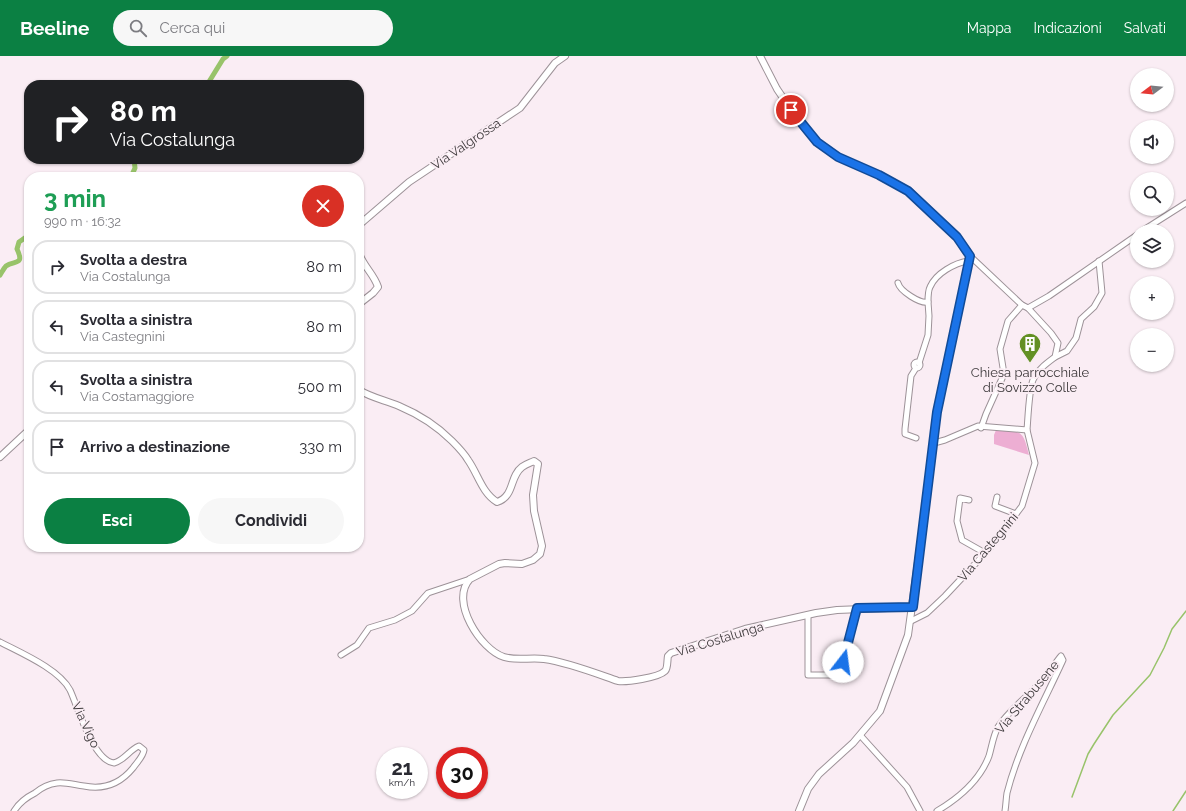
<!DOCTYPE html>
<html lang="it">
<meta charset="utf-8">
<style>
:root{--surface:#fff;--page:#f7f7f7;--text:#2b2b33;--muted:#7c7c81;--line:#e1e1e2;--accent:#0b8043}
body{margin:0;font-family:Raleway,sans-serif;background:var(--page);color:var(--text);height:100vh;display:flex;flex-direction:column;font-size:15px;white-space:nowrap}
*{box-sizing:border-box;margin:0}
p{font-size:13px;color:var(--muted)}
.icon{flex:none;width:22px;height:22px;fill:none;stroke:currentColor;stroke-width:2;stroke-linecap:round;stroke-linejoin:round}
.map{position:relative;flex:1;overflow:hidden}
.side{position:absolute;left:24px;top:116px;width:340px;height:380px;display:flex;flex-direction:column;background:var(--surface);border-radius:16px;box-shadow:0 1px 3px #0004}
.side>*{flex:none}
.hud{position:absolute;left:24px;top:24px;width:340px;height:84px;border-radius:16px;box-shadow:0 1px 3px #0004;background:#202124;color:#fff;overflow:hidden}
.needle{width:26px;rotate:254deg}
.buttons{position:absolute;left:1130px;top:12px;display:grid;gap:8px}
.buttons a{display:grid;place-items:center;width:44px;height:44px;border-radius:50%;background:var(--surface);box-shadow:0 1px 3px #0004;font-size:20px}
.speed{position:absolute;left:376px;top:691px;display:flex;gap:8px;font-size:20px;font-weight:700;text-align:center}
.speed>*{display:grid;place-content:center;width:52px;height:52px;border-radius:50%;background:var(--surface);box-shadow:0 1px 3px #0004;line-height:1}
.speed small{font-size:10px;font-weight:400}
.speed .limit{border:6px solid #d22;background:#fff;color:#111}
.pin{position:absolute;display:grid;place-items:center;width:34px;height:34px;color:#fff;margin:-17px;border:2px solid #fff;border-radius:50%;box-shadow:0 1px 4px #0007}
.me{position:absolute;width:44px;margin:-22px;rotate:15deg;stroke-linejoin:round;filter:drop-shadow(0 0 3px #0008)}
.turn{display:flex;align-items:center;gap:14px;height:84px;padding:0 20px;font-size:18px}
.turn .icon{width:52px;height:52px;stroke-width:2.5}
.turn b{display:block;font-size:28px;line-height:34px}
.round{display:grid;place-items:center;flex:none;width:42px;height:42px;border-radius:21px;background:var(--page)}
.summary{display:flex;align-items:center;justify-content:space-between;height:68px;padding:0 20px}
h1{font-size:24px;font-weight:700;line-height:30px;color:#1e9e55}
.primary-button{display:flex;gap:8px;margin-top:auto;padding:8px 20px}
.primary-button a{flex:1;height:46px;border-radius:24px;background:var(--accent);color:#fff;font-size:16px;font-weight:700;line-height:46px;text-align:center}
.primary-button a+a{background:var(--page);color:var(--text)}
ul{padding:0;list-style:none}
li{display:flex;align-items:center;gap:12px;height:54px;margin:0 8px 6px;padding:0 12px;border:2px solid var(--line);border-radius:16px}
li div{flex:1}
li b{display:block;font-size:15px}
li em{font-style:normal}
header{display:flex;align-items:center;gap:24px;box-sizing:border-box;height:56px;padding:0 20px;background:var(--accent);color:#fff}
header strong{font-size:19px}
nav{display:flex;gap:22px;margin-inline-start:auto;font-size:14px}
.search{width:280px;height:36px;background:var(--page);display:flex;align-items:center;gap:10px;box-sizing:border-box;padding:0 14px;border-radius:22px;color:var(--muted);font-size:15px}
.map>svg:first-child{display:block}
.green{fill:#edaed3}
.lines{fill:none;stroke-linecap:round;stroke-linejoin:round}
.stream{stroke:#98c36a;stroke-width:1.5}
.canal{stroke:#98c36a;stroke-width:5}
.minor-casing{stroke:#9d9298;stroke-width:7}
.tertiary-casing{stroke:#9d9298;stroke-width:8}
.minor{stroke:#fff;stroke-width:5}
.tertiary{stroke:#fff;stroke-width:6}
.route-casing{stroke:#114b97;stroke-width:10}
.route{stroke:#1a73e8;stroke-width:7}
.labels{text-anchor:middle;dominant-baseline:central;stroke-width:4;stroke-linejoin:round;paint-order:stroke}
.street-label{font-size:13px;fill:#3d393b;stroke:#faedf4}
.poi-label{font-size:13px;fill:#3d393b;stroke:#faedf4}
</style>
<header>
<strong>Beeline</strong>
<div class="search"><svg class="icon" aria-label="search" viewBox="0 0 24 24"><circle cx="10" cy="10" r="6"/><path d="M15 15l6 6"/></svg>Cerca qui</div>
<nav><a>Mappa</a><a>Indicazioni</a><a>Salvati</a></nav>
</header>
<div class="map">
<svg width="1186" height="755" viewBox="0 0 1186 755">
<rect width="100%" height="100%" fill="#faedf4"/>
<path class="green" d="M996,374c26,1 27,0 33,25l-35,-11v-9z"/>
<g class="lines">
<g class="stream">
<path d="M1072,741l16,-43 6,-10 19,-29 37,-40 14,-27 8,-19 14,-18"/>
<path d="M1173,755l13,-20"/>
</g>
<g class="canal">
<path d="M207,29l16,-26 4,-3"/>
<path d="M131,121l4,-9 -1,-9"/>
<path d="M0,219c2,-3 4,-7 6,-9 8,-6 19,0 11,-17l2,-7 10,-7"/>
</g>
<g class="minor-casing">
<g id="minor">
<path d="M1142,175l44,-28"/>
<path d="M970,200l52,49 6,3 21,-12 88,-61"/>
<path d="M898,227c2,8 22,21 30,19 0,-5 0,-11 2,-15 6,-14 25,-24 38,-26"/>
<path d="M1055,301l12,-6 9,-13 5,-19 13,-12 8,-14 -3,-32"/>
<circle cx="917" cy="309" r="3"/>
<path d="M919,307l9,-28 1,-19 -1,-14"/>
<path d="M981,372l5,-14 18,-40 -4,-25 8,-28 14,-16"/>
<path d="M916,382l-11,-4v-5l6,-53 5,-8"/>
<path d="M934,387l11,-3 33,-14 49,4c1,-12 2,-40 6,-50 4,-10 14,-17 22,-23l3,-14 -7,-10 -23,-25"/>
<path d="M997,441l-2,9 21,8"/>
<path d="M969,444l-9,-2 -3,23 5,19 23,13"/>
<path d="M808,559v60h32l17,-67"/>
<path d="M911,565l16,-8 18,-17 45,-48 32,-42 13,-43 -8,-33"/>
<path d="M0,586c21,11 59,27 70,48 8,17 23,71 44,73 11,-3 15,-13 25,-17l5,4c-1,7 -7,12 -11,18 -13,16 -29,22 -49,18 -9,-1 -18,-4 -27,-3 -8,1 -16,5 -22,10 -8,4 -16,10 -21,18"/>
<path d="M341,599l16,-10 12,-17 26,-8 17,-9 16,-18 42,-14"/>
<path d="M860,679l47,52 13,24"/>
<path d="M937,755c22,-13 43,-31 52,-55 3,-10 4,-20 9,-29 10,-15 26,-28 38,-40 10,-10 17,-21 25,-31l2,4c-20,44 -44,86 -56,133 -1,6 -1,12 -2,18"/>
</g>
</g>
<g class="tertiary-casing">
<g id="tertiary">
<path d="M760,0l17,33 21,31 19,22 21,15 41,18 30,16 48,46 8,13 5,6 -33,156 -10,84 -19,139 -28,76 -27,32 -34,31 -11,15 -9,22"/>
<path d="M359,169l50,-43 111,-74 35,-45 10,-7"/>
<path d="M359,197c4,13 15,21 19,34l-5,6 -14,11"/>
<path d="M359,334c13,8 26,10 40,16 19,8 38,20 53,35 6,6 12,12 16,19 10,14 14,33 29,42 18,-6 12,-25 25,-35 4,-3 8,-4 12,-6l4,3 -5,31 1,16 8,35 -2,8 -7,6 -11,4 -17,-1 -6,1 -29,15c-21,22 11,71 34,78 13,4 27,0 40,2 23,3 51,14 74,22 8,1 40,-3 47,-10 3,-3 2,-11 3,-15l3,-3 74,-24 71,-16 21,-3 76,-3"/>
<path d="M0,401l29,-27"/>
</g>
</g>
<use href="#minor" class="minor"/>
<use href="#tertiary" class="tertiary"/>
</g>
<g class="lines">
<g class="route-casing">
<path id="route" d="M791,54l26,32 21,15 41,18 29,16 49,46 13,19 -33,156 -24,195 -56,1 -14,54"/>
</g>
<use href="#route" class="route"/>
</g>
<defs>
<g id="building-pin" transform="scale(1.15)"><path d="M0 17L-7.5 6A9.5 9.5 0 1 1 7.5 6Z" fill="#639024" stroke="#faedf4"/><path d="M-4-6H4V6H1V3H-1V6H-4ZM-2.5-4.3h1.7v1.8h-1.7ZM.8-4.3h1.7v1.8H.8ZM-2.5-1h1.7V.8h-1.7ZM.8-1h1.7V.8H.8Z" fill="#fff"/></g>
</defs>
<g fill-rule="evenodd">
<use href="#building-pin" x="1030" y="288"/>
</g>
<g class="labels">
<g class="street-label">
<text transform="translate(466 88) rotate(-34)">Via Valgrossa</text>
<text transform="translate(988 491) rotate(-50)">Via Castegnini</text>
<text transform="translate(720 583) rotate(-17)">Via Costalunga</text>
<text transform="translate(1027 641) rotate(-50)">Via Strabusene</text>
<text transform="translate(86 669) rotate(65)">Via Vigo</text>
</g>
<g class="poi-label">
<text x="1030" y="316">Chiesa parrocchiale<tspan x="1030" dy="15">di Sovizzo Colle</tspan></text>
</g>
</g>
</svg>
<div class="buttons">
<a><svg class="needle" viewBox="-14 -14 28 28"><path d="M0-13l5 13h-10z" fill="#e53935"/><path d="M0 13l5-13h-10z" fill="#7c7c81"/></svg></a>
<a><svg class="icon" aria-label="sound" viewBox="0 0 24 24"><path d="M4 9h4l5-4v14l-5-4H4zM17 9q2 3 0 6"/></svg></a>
<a><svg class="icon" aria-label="search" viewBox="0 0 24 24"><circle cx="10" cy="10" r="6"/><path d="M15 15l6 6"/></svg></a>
<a><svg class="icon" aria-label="layers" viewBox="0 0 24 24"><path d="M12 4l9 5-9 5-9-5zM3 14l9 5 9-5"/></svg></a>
<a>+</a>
<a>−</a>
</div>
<div class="speed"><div>21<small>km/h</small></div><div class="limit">30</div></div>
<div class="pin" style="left:791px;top:54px;background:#d93025"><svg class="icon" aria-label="arrive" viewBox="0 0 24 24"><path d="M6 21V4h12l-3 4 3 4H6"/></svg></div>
<svg class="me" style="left:843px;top:606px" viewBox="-20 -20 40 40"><circle r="19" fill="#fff"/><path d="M0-13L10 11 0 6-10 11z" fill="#1a73e8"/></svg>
<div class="hud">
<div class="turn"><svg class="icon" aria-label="right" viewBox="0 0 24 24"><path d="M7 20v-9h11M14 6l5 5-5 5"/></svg><div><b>80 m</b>Via Costalunga</div></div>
</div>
<section class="side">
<div class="summary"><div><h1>3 min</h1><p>990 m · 16:32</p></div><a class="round" style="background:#d93025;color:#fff"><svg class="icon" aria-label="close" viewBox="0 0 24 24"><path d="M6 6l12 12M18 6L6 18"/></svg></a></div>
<ul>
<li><svg class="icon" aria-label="right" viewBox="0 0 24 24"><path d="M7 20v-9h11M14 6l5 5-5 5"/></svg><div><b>Svolta a destra</b><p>Via Costalunga</p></div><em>80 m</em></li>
<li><svg class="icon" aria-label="left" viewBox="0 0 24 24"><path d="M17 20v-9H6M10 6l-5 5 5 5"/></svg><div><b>Svolta a sinistra</b><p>Via Castegnini</p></div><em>80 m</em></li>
<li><svg class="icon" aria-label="left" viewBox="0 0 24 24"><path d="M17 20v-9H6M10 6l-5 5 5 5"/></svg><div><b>Svolta a sinistra</b><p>Via Costamaggiore</p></div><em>500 m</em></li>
<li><svg class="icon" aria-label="arrive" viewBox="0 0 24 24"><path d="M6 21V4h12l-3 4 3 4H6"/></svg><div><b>Arrivo a destinazione</b></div><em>330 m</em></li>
</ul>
<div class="primary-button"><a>Esci</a><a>Condividi</a></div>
</section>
</div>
